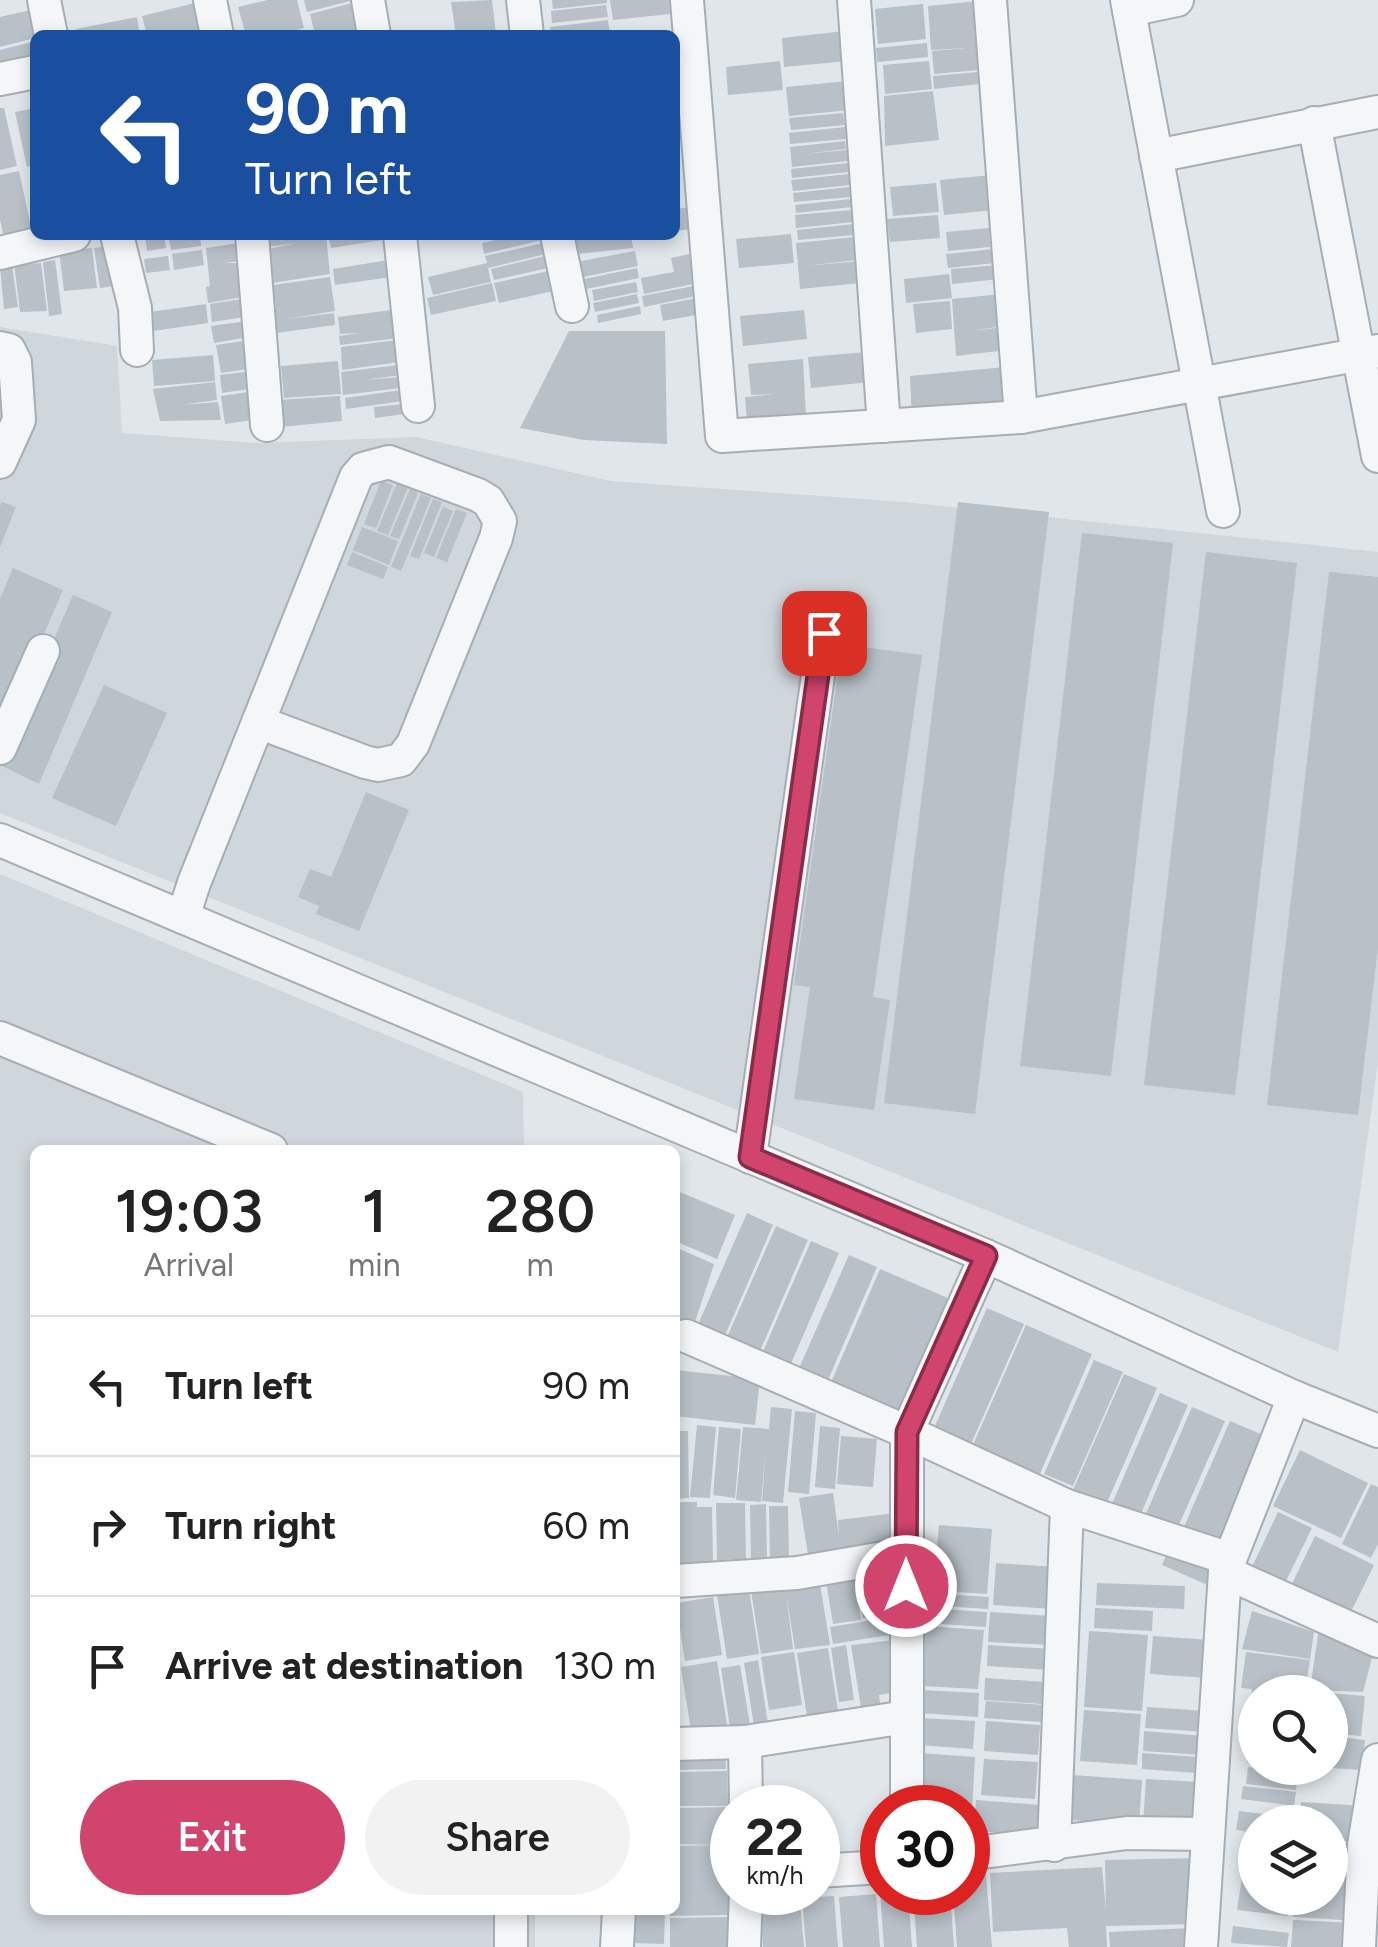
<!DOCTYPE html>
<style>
:root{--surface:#fff;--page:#f2f2f2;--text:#222;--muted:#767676;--line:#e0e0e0;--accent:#d1446e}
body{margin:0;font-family:Figtree,sans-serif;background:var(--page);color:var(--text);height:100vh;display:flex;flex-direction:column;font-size:38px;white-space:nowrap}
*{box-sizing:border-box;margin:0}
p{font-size:32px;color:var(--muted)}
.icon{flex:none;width:55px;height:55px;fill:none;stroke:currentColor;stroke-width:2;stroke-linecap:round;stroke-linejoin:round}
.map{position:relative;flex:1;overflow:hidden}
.side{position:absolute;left:30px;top:1145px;width:650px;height:770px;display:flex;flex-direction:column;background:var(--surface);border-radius:15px;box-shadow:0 5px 15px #0003}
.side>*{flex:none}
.hud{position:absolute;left:30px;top:30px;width:650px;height:210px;border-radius:15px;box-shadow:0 5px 15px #0003;background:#1a4fa0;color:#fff;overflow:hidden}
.buttons{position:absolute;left:1238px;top:1675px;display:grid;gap:20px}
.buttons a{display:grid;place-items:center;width:110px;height:110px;border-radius:50%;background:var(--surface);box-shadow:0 5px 15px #0003;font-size:50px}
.speed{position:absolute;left:710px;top:1785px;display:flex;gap:20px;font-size:50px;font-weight:700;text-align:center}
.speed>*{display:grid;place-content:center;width:130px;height:130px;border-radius:50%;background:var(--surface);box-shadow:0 5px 15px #0003;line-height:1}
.speed small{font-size:25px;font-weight:400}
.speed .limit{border:15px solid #d22;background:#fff;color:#111}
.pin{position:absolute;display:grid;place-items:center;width:85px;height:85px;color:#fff;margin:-42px;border-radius:20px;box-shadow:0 5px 15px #0006}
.me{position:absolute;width:110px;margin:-55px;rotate:0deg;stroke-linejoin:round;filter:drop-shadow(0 0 8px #0008)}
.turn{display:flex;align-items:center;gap:35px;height:210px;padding:0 50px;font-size:45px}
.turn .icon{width:130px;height:130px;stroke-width:2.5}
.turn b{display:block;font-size:70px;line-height:85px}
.eta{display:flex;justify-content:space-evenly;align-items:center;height:170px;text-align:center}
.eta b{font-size:60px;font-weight:600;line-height:70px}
.action{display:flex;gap:20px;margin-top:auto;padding:20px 50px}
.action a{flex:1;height:115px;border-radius:60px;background:var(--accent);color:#fff;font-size:40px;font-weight:600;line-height:115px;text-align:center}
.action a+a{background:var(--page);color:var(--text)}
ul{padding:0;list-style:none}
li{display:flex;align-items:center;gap:30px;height:140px;padding:0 50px;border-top:2px solid var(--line)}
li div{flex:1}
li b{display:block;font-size:38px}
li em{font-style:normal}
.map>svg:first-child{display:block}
.built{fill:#cfd6dc}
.building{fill:#b8c0c8}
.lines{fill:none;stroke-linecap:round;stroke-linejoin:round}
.minor-casing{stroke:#a6aeb5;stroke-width:36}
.minor{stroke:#f4f6f8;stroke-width:32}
.route-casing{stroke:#882c48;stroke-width:25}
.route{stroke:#d1446e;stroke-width:18}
</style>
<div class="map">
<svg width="1378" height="1947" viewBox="0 0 1378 1947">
<rect width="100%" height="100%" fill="#e1e6ea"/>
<g class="built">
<path d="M0,327l117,19 5,87 135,10 159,-6 195,44 293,21 474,50v510l-40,290 -1338,-539z"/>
<path d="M0,874l523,218 1,58h-489v760h500v37h-535z"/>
</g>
<g class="building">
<path d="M268,0h29l7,28 -29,7h-29l-8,-28z"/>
<path d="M304,0h46v1l-43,11z"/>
<path d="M492,0l4,35h-40l-5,-33z"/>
<path d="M552,0h55v3l-54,6z"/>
<path d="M610,0h59l1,14 -57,6z"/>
<path d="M360,1l8,31 -53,3 -5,-21z"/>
<path d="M979,1l3,30 -7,1 4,38 -45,4 -2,-23 35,-3 -36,2 -3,-44z"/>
<path d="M195,3l8,32h-56l-5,-19z"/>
<path d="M923,4l3,35 -48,5 -3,-35z"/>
<path d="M606,5l2,12 -56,6 -1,-12z"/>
<path d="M35,9v29l-35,9v-30z"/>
<path d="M137,17l3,18h-63l-1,-6z"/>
<path d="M608,20l2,15h-59l-1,-8z"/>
<path d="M845,31l3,30 -64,6 -2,-29z"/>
<path d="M35,41v26l-35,9v-26z"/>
<path d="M927,43l1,14 -51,5 -1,-14z"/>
<path d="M780,61l3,29 -55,5 -2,-28z"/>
<path d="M929,61l3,28 -47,5 -2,-29z"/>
<path d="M978,72l1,12 -45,5 -1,-13z"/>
<path d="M848,81l3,29 -62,6 -3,-29z"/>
<path d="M933,91l6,49 -54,6 -1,-50z"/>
<path d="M0,108h4l13,58 -17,4z"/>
<path d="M35,108v57l-8,2 -12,-55z"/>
<path d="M843,113l2,12 -54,5 -2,-12z"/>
<path d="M845,127l1,12 -56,5 -1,-11z"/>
<path d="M845,141l1,8 -43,5 44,-4 1,11 -56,6 -2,-20z"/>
<path d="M848,163l1,9 -57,6 -1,-9z"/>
<path d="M19,171l14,65 -28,6 -5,-22v-45z"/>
<path d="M849,174l1,11 -57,6 -2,-11z"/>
<path d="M991,175l4,35 -51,5 -4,-35z"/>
<path d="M936,183l3,29 -46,4 -3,-29z"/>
<path d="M850,187l1,10 -57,5 -1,-9z"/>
<path d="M851,199l1,8 -56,6 -1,-8z"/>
<path d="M692,207l2,22 -19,2v-22z"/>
<path d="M852,210l2,12 -58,6 -1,-13z"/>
<path d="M938,215l2,23 -50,4 -3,-23z"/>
<path d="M854,224l1,11 -57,5 -1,-10z"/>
<path d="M989,228l1,19 -42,4 -2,-19z"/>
<path d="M791,234l3,29 -55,5 -3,-29z"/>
<path d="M145,235h19l2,13 -19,3z"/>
<path d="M168,235h32l1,11 -30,4z"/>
<path d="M265,235h61l4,39 -58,9 -4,-34 29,-6 -30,4z"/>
<path d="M348,235h40l1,4 -58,9 -2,-10z"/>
<path d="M519,235h22l1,5 -58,14 -2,-11z"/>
<path d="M614,235h17l2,13 -56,6 -2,-15z"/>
<path d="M855,237l2,23 -52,6 54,-5 2,22 -61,6 -4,-46z"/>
<path d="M238,243l2,18 -16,2h15l5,34 -36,6 -2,-16 4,-1 -4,-38z"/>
<path d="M544,243l2,11 -58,14 3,14 -58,13 -5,-18 59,-14 -2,-7z"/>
<path d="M115,245l6,40 -21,3 -6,-40z"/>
<path d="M92,248l5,40 -33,3 -5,-40z"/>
<path d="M994,249l1,14 -47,5 -2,-14z"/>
<path d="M202,250l2,15 -30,5 -2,-16z"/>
<path d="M635,251l3,15 -65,13 -3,-16z"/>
<path d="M699,252l-1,31 -54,11 -3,-16 33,-6 -3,-14z"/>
<path d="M168,256l2,14 -24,3 -2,-14z"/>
<path d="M545,256l3,12 -54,12 -3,-11z"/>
<path d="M395,259l3,17 -63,9 -2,-16z"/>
<path d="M55,260l7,54 -13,2 -6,-54z"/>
<path d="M28,261v3l13,-1 6,48 -27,1 -6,-49z"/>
<path d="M12,265l6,42 -14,2 -4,-42z"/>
<path d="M999,265l1,14 -48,5 -1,-15z"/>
<path d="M637,268l2,10 -62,13 -2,-10z"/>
<path d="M548,271l5,20 -54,12 -5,-20z"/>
<path d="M949,274l3,24 -46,5 -2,-24z"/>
<path d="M330,277l5,34 -48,8 47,-6 1,12 -59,8 -6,-25 6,-1 -3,-22z"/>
<path d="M636,282l2,10 -44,9 -2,-11z"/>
<path d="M492,283l4,18 -65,14 -4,-17z"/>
<path d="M699,285l2,10 -57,12 -2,-11z"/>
<path d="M637,294l2,9 -44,9 -2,-9z"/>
<path d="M1001,294l3,32 -34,5 34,-4 3,23 -51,6 -4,-57z"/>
<path d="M703,297l3,16 -43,8 -3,-16z"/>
<path d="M242,299l3,18 -33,5 -2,-18z"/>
<path d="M950,301l2,28 -36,4 -3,-29z"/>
<path d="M206,304l2,19 -55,8 -3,-19z"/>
<path d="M640,306l1,8 -43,9 -1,-8z"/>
<path d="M399,309v29l-59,7 -1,-9 22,-3 -21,1 -2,-17z"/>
<path d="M804,310l3,29 -64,7 -3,-30z"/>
<path d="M247,321l2,16 -35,6 -3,-17z"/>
<path d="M569,331h96l2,113 -83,-4 -64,-12z"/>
<path d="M250,340l4,28 -33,5 -5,-28z"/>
<path d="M398,340l2,22 -58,8 -1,-23z"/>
<path d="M867,352l3,30 -59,6 -3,-31z"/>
<path d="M213,355l2,26 -61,5 -2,-26z"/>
<path d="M803,359l3,58 -59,5 -2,-25 31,-3 -25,1 -3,-31z"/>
<path d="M338,361l3,33 -57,4 -3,-32z"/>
<path d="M399,365l2,10 -37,5 36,-3 1,11 -58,7 -2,-23z"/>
<path d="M1005,367l3,44 -96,10 -2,-45z"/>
<path d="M253,371l3,17 -34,5 -2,-18z"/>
<path d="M215,382l2,18 -37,5 38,-3 3,18 -61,1 -7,-32z"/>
<path d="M401,390l2,11 -57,8 -1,-11z"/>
<path d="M255,391l4,28 -34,5 -4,-28z"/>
<path d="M340,396l2,25 -62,6 -3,-27z"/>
<path d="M403,404l1,10 -29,4 -1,-11z"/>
<path d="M381,481l12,4 -17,43 -12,-4z"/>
<path d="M397,483l11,4 -20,48 -11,-4z"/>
<path d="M410,489l8,4 -19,46 -9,-3z"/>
<path d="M421,494l10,4 -30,73 -10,-4z"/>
<path d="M433,499l9,3 -23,57 -9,-3z"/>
<path d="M2,502l14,5 -16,40v-41z"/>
<path d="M958,502l91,10 -74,602 -91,-11z"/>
<path d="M443,507l10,4 -19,46 -10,-4z"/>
<path d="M456,509l11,4 -20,49 -11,-4z"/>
<path d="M362,527l36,14 -9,24 -36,-15z"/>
<path d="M1082,533l91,10 -62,533 -91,-10z"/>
<path d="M352,552l36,15 -5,12 -36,-14z"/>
<path d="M1206,552l91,11 -62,532 -91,-10z"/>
<path d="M13,568l50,22 -63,145v-136z"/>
<path d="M1329,572l49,5v370l-20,168 -91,-10z"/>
<path d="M73,595l39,17 -73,172 -39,-19z"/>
<path d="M842,644l80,11 -49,342 17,3 -16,110 -80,-11 16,-112 -16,-2z"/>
<path d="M104,685l63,28 -51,113 -64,-28z"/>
<path d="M366,792l43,18 -50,121 -43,-17 3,-8 -21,-9 12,-28 21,8z"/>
<path d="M675,1190l60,25 -18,44 -42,-18z"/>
<path d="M747,1213l26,12 -50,115 -27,-11z"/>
<path d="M776,1226l32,14 -51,118 -33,-14z"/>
<path d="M811,1241l28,12 -53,122 -28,-12z"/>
<path d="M675,1247l39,17 -23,70 -16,-2z"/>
<path d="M849,1255l28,12 -52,120 -29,-12z"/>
<path d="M880,1269l75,32 -51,119 -75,-33z"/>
<path d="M987,1308l37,16 -53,120 -37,-16z"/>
<path d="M1026,1325l66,29 -53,122 -67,-29z"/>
<path d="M1094,1360l29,12 -50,114 -29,-12z"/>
<path d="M675,1370l85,9 -5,46 -80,-9z"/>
<path d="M1124,1374l33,14 -51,117 -33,-15z"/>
<path d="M1160,1393l28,12 -52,120 -28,-12z"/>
<path d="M771,1407l21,2 -9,94 -21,-2 4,-54 -5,55 -25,-2 7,-73 26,2z"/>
<path d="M1192,1407l33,14 -51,115 -32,-13z"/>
<path d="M795,1411l21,2 -7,81 -21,-2z"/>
<path d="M1230,1421l40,17 -50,115 -40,-17z"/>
<path d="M697,1425l19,2 -6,71 -20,-1z"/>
<path d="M820,1426l20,2 -5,61 -20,-2z"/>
<path d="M719,1427l22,2 -6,69 -22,-3z"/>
<path d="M675,1431h13l1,67 -14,1z"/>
<path d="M841,1436l36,3 -4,48 -36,-3z"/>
<path d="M1300,1450l68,33 -27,55 -68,-32z"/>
<path d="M1371,1484l7,3v57l-7,14 -29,-14z"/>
<path d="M833,1493l6,43 -1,-16 58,-7 3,29 -91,13 -9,-57z"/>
<path d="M675,1502h22v5h15l1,55h-16l1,4 -23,1z"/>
<path d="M716,1503h29l1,56 -29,1z"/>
<path d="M766,1504l1,58 -16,1 -1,-58z"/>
<path d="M769,1506h19l1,53h-19z"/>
<path d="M1278,1512l34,16 -29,59 -33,-16z"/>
<path d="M939,1525l53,4 -5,65 -62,-4 1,-20h9z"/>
<path d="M1315,1536l59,29 -27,55 -59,-28z"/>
<path d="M1169,1549l50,21 -7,17 -50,-22z"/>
<path d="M996,1563l60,4 -3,42 -60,-4z"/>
<path d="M889,1572l6,41 -32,5 -6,-41z"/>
<path d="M854,1576l7,44 -28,4 -7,-43z"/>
<path d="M1097,1583l88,3 -1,23 -88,-4z"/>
<path d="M820,1584l10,61 -35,4 -9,-56 7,56 -32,5 -10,-63z"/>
<path d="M749,1590l10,64 -32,5 -10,-64z"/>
<path d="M927,1593l62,4 -1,12 -62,-4z"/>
<path d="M713,1597l9,58 -37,6 -9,-58z"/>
<path d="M926,1608l61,4 -1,15 -61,-4z"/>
<path d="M1095,1608l58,3 -1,20 -58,-3z"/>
<path d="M1252,1611l62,21 -4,27 -68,-10z"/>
<path d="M990,1612l62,4 -2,29 -62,-3z"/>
<path d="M892,1617l3,17 -62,10 -3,-17z"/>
<path d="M925,1626l59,4 -6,59 -57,-3z"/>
<path d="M1319,1628l56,18 -12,46 -53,-2z"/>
<path d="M1089,1631l59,4 -6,76 -58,-4z"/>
<path d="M1153,1636l57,4 -3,38 -57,-4z"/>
<path d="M895,1640l8,51 -24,4 2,16 -19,3 -11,-69z"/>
<path d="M846,1645l8,55 -15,2 -8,-54z"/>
<path d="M988,1645l63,4 -1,21 -63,-4z"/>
<path d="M828,1648l10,63 -31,5 -10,-63z"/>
<path d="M794,1652l8,53 -33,5 -8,-53z"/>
<path d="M1246,1652l64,8 -5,32 -50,-2v73l-8,-1 5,-73 -11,-1z"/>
<path d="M758,1660l11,70 -14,2 -11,-69z"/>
<path d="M717,1661l11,70 -36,6 -11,-70z"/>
<path d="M740,1665l11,66 -20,3 -10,-66z"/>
<path d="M985,1678l61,4 -2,22 -60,-4z"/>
<path d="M922,1690l57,3 -1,24 -58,-4z"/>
<path d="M1330,1693l35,3 -4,40 -31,-3z"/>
<path d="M986,1701l57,4 -2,17 -57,-4z"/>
<path d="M1147,1707l60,4 -1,21 -61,-4z"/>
<path d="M1084,1710l57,4 -4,51 -57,-4z"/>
<path d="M920,1718l55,3 -2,28 -55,-4z"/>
<path d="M986,1721l54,4 -2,30 -54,-4z"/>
<path d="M1144,1731l60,5 -1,19 -60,-4z"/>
<path d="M1330,1736l35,4 -3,30 -32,-2z"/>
<path d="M725,1747l1,22 -51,1v-22z"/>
<path d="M919,1753l56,4 -3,54 -4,-3 -52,-1z"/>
<path d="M1142,1753l55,4 -1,16 -54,-4z"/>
<path d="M984,1759l54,3 -3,37 -54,-4z"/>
<path d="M1248,1767l50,6 -2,17 -50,-6z"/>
<path d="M727,1771l1,35h-53v-34z"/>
<path d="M1073,1775l69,5 -3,45 -69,-5z"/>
<path d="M1146,1779l54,3 -4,46 -53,-4z"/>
<path d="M1243,1786l53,6 -2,14 -53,-7z"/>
<path d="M976,1800l65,5 -2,30 -65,-4z"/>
<path d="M1301,1802l64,4 -3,36 -32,-2v-18h-30z"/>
<path d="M725,1807v38h6l-2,70 -59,1v-6h5v-64l42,-1 -42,-1v-36z"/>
<path d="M1239,1811l57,7v4h-41v27l-12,-2 2,-16 -9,-1z"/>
<path d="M1198,1858l1,66 -93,2 1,21h-38l-2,-19 -74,4 -3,-59 112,-6 4,44 -1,-51z"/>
<path d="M1243,1871l12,1v26h35l-2,18 -51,-6z"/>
<path d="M986,1874l6,73h-35l-4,-55h15v-16z"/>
<path d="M1330,1881l30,1 -2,39 -65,-4 1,-19h36z"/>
<path d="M799,1892l5,55h-41l-4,-52z"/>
<path d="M880,1892h28l4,55h-28z"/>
<path d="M913,1892h37l4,55h-37z"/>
<path d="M876,1894l4,53h-37l-4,-50z"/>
<path d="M834,1896l4,51h-32l-4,-49z"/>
<path d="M635,1910h30l-1,34 -30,-1z"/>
<path d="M729,1917v30h-59v-29z"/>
<path d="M1293,1920l64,3 -1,24h-65z"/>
<path d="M1233,1926l56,7 -2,14 -56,-4z"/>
<path d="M1191,1928l1,19h-82l-1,-15z"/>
</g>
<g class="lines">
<g class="minor-casing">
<g id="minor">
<path d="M44,0l7,35"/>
<path d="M210,0l7,35"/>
<path d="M368,0l6,35"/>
<path d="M523,0l4,35"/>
<path d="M687,0l35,436 299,-19 357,-66"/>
<path d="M854,0l30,426"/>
<path d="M990,0l31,417"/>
<path d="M1127,0l96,511"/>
<path d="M1129,10l48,-10"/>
<path d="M0,79l35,-7"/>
<path d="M1314,123l64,333"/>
<path d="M1156,156l222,-44"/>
<path d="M117,235l18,73 2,42"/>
<path d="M252,235l15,190"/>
<path d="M400,235l18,171"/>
<path d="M557,235l15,71"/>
<path d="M0,253l74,-18"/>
<path d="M0,348l9,2 6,12 4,58 -19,42"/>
<path d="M0,748l43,-97"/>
<path d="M0,840l986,416 308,141 84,34"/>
<path d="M183,917l11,-34 162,-406 7,-8 26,-7 89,33 10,6 12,20 -4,17 -83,206 -12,16 -23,5 -13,-3 -107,-40"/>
<path d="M0,1038l271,112"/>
<path d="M750,1157l74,-524"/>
<path d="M686,1336l221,96 160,74 163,53"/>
<path d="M1225,1572l153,69"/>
<path d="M675,1581l122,-8 110,-19"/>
<path d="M745,1742l1,66"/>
<path d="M675,1744l70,-2 161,-25"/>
<path d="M907,1808v-376l79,-176"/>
<path d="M1054,1845l13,-339"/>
<path d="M968,1854l159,-21 81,1"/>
<path d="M818,1871l64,-4"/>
<path d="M511,1947v-37"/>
<path d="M617,1947l2,-37"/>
<path d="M744,1947l2,-55"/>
<path d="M1201,1947l24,-375 69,-175"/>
<path d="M1359,1947l5,-102 14,-85"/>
</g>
</g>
<use href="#minor" class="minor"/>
</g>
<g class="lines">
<g class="route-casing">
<path id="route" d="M824,633l-74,524 236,99 -79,176 -1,154"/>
</g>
<use href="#route" class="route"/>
</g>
</svg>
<div class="buttons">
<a><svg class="icon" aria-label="search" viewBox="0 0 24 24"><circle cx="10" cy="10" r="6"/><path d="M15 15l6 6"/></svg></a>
<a><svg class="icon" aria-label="layers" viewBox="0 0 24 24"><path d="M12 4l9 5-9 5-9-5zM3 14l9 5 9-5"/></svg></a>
</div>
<div class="speed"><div>22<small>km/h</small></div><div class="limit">30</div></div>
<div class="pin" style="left:824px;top:633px;background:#d93025"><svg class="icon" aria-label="arrive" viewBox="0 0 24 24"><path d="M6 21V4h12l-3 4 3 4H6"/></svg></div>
<svg class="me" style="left:906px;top:1586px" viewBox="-20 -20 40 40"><circle r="17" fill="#d1446e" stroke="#fff" stroke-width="3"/><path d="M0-11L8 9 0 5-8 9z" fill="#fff"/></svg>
<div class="hud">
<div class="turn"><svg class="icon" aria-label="left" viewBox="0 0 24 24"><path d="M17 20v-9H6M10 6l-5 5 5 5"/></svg><div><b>90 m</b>Turn left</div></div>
</div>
<section class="side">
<div class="eta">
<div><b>19:03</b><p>Arrival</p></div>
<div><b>1</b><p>min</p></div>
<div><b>280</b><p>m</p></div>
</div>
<ul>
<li><svg class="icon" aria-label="left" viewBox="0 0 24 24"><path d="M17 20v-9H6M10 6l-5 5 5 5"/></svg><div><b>Turn left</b></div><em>90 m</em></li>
<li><svg class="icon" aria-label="right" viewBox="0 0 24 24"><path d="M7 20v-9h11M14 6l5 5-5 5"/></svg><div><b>Turn right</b></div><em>60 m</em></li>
<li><svg class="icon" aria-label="arrive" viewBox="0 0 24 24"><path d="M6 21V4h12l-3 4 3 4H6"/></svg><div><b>Arrive at destination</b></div><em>130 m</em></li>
</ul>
<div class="action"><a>Exit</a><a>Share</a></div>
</section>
</div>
